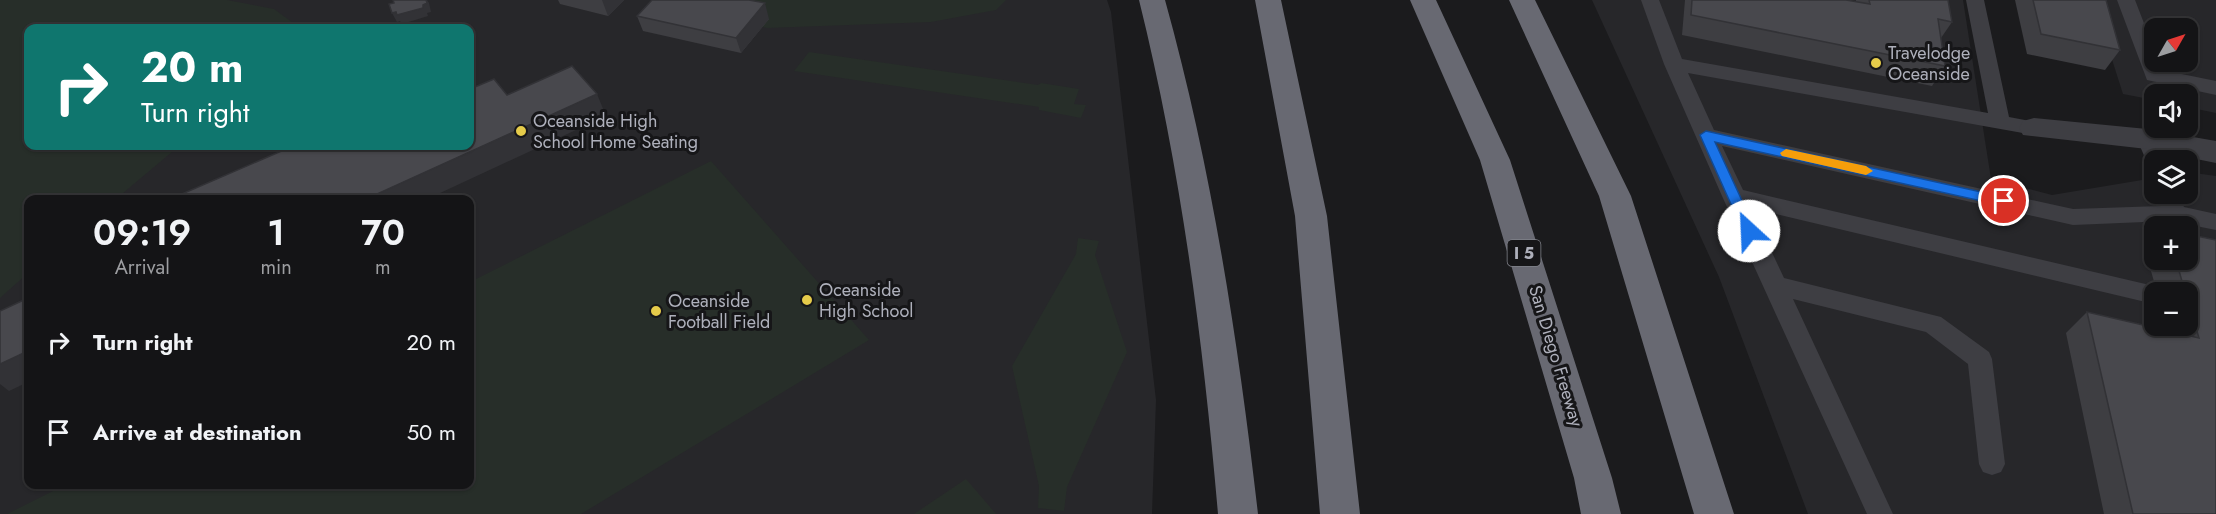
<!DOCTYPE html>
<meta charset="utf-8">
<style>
:root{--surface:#141416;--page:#1d1d1f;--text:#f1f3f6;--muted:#9d9ea1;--line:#333335}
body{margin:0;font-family:Jost,sans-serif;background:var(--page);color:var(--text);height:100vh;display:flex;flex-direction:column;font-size:22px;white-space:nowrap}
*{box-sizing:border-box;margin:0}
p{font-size:20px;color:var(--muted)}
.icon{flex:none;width:33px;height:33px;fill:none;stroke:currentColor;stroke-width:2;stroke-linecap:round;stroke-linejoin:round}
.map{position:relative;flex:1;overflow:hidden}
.details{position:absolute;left:24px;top:195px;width:450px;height:294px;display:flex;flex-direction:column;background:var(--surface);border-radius:12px;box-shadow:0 2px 4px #0004,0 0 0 2px var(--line)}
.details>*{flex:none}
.banner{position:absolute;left:24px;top:24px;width:450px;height:126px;border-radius:12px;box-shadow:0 2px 4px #0004,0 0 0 2px var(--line);background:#0f766e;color:#fff;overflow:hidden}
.needle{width:39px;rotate:51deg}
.controls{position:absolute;left:2144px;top:18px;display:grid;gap:12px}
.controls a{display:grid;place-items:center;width:54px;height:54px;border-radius:12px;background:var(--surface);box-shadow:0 2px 4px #0004,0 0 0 2px var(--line);font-size:30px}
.pin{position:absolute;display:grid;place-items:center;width:51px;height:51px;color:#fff;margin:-26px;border:3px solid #fff;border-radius:50%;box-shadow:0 2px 6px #0007}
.me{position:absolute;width:66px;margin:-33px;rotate:335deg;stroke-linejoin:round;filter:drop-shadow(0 0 4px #0008)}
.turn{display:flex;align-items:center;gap:21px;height:126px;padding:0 18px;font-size:27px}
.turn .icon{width:78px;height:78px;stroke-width:2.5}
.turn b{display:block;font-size:42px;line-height:51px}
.eta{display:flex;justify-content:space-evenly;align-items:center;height:102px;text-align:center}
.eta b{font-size:36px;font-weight:600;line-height:42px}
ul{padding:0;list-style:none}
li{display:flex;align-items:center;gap:18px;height:90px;padding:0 18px}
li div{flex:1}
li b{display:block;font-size:22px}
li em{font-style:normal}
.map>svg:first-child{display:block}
.built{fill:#27272a;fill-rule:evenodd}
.green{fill:#272e29}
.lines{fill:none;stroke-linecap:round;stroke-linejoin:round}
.service{fill:#3e3e43;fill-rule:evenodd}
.minor{fill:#3e3e43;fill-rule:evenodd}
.motorway{fill:#686972;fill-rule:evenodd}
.wall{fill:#3e3e42}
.shaded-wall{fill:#323236}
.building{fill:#48484d;stroke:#323236;stroke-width:1.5}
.route{fill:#1a73e8;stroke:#114b97;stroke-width:1.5}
.slow{fill:#f59e0b}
.poi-dot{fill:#e5cb4a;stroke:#161618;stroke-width:2}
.labels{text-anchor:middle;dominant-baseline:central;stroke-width:6;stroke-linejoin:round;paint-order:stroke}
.shield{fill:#161618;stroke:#80828a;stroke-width:1.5}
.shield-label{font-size:16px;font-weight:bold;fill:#aeb0bb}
.poi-label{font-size:18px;fill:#aeb0bb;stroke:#161618;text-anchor:start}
.street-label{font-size:18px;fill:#aeb0bb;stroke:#161618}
</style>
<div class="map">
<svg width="2216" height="514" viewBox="0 0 2216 514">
<rect width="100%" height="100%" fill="#1b1b1d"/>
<g class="built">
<path d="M0,0h1107l4,12 45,388 -4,114h-1152zM28,28h442v118h-442zM28,200h442v284h-442z"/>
<path d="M1592,0h371l28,179 61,16 102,-17v16h33v-22l29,4v338h-408l-89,-237zM2154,226h33v34h-33zM2154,292h33v34h-33z"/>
<path d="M2093,0h123v113l-29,-6v-13h-33v6l-31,-6zM2154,28h33v34h-33z"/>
</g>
<g class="green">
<path d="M0,0h227l47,9 22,16 -2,3h-266v118h151l-63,53 -88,1v73l-28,25z"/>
<path d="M654,0h352l-10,10 -65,12 -164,6z"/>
<path d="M809,52l229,33 3,-2 38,6 -5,15 12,1 -5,13 -42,-8v-3l-245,-36z"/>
<path d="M711,161l158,179 -288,174h-574l58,-29 405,-1v-202z"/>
<path d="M1078,238l21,3 -4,14 32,97 -60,135 -3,24 -26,-3 1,-22 -27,-120 64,-112z"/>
<path d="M966,479l30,35h-82z"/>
</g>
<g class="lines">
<g class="service">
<path d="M1641,0h18l23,59 306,54 -22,-113h18l25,117 32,6 3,5 -3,5 -7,2 -346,-62 26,57 359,79 88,-3 -3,-12h20l6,13 32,7v16l-25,-5 -4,7v-6h-17l-2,-5 -95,4 -351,-79 21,44 411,96 8,3 2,3h-10v12l-403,-96 33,70 157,39 48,35 3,7 13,105 -4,8 -9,3 -9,-3 -4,-8 -11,-100 -42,-32 -133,-33 100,215h-26l-145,-318 -58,-132z"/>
<path d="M2117,0h18l19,49v13h5l3,8 54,11v14l-69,-15z"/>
<path d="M2147,132l7,2 11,26h-11v7l-6,-2 -11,-26 3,-5z"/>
</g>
<path class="minor" d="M2034,118l113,11 69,12v22l-69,-14 -124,-14 -4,-7 4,-7z"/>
<g class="motorway">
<path d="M1139,0h26c47,169 73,340 93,514h-40c-15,-174 -37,-345 -79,-514z"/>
<path d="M1255,0h26l46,216 33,298h-40l-25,-298z"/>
<path d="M1410,0h26l74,160 102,318 9,36h-40l-7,-36 -94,-318z"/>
<path d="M1509,0h26l96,196 103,318h-40l-95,-318z"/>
</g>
</g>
<g class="wall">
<path d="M558,0h66l-16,16 -48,-12z"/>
<path d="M1685,0h161l10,2v-2h92l4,22 -11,16 4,28 -13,20 -250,-51z"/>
<path d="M2015,0h91l14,50 -15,20 -78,-16z"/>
<path d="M637,16l132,3 -28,34 -98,-22z"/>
<path d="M2216,240v274h-112l-38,-181 21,-21 81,19 -2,-5h21v-34h-30l-12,-42 9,-8v18h33z"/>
</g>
<g class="shaded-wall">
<path d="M426,0h1l2,3 2,9 -4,1 1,3 -26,8 -2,-3 -3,1 -5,-9 31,-8z"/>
<path d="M602,0h22l-16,16z"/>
<path d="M765,3l4,16 -28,34 -5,-15z"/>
<path d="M597,94l9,22 -181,84h-61z"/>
<path d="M28,351v31l-19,9 -9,-7v-20z"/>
</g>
<g class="building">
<path d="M393,0h33l1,3 -4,2v3l-26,7 -1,-3 -4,1 -3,-9 5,-1z"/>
<path d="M652,0h97l16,3 -29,35 -99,-22z"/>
<path d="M1692,0h154l24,4 -1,-4h79l4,22 -14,-3 7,47 -254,-51z"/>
<path d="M2033,0h73l14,50 -79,-16z"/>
<path d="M572,66l25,28 -233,106h-196l125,-54h177v-57l24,-10 13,16z"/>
<path d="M2187,234l29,6v274h-83l-46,-202 112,26 -12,-40v-6h-2l-9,-32h11z"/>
<path d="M28,270v13l-3,-11z"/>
<path d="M28,298v53l-28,13v-53z"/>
</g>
<path class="route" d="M1706,131l298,66 7,4 -7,5 -289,-64 41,89 -7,5 -6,-5 -43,-96z"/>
<path class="slow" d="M1786,149l80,17 7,5 -7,4 -84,-19 -2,-3z"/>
<g class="poi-dot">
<circle cx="1876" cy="63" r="6"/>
<circle cx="521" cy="131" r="6"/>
<circle cx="807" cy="300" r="6"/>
<circle cx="656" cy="311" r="6"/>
</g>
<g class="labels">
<rect class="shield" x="1507.5" y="240" width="33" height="26" rx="4.5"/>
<g class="shield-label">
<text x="1524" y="253">I 5</text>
</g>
<g class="poi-label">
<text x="1888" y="53">Travelodge<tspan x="1888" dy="21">Oceanside</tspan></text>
<text x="533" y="121">Oceanside High<tspan x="533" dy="21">School Home Seating</tspan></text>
<text x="819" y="290">Oceanside<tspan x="819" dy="21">High School</tspan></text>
<text x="668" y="301">Oceanside<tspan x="668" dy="21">Football Field</tspan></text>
</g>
<g class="street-label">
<text transform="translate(1556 356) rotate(73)">San Diego Freeway</text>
</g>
</g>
</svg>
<div class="controls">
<a><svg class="needle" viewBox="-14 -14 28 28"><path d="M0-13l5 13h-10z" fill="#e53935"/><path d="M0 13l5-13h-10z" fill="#9d9ea1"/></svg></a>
<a><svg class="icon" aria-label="sound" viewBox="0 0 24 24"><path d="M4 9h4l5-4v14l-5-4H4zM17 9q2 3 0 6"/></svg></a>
<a><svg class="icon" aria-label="layers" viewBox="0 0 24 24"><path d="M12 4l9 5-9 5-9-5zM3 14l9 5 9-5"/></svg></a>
<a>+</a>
<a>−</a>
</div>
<div class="pin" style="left:2004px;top:201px;background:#d93025"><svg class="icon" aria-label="arrive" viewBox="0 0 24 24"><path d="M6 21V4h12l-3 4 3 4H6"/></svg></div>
<svg class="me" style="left:1749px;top:231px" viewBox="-20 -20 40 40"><circle r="19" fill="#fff"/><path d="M0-13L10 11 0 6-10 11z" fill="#1a73e8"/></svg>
<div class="banner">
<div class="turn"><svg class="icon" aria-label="right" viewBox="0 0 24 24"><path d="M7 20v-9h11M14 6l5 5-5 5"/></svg><div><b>20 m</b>Turn right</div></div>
</div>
<section class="details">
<div class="eta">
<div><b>09:19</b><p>Arrival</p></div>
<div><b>1</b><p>min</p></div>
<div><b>70</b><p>m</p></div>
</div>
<ul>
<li><svg class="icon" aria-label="right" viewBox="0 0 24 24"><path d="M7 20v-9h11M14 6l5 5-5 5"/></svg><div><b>Turn right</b></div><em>20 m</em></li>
<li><svg class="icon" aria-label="arrive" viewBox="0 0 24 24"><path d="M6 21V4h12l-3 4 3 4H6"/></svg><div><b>Arrive at destination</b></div><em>50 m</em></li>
</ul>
</section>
</div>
